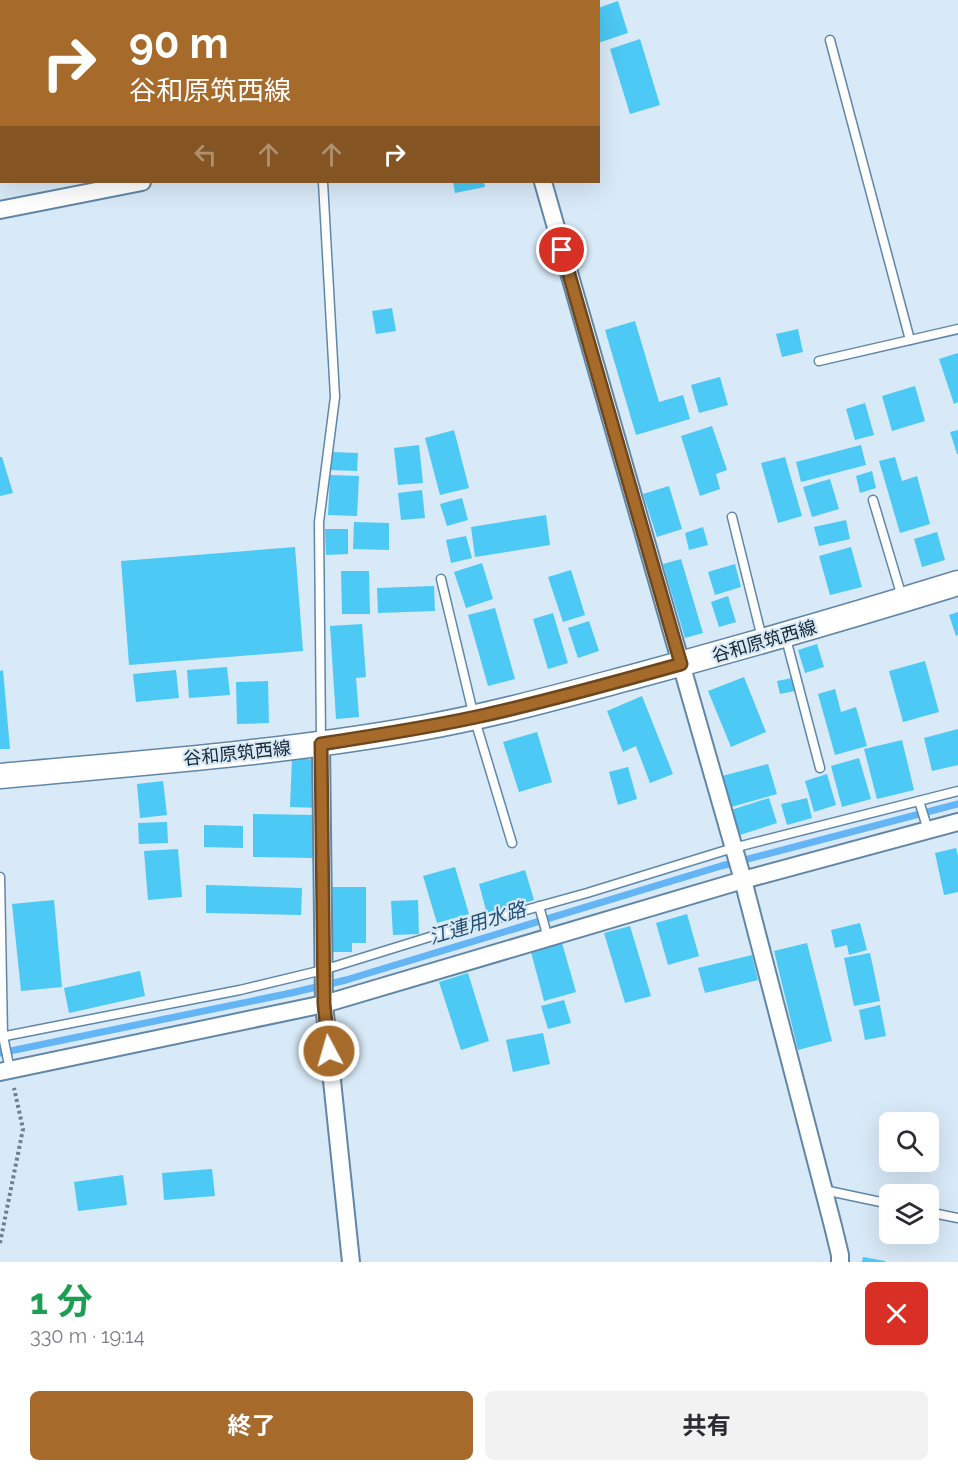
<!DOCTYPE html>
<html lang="ja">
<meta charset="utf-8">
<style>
:root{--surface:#fff;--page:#f2f2f3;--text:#2b2b33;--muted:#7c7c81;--accent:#a66b2b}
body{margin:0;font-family:Raleway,"Noto Sans JP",sans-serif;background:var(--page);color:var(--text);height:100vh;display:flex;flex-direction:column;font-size:22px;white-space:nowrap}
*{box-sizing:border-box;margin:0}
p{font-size:20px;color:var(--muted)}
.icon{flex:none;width:33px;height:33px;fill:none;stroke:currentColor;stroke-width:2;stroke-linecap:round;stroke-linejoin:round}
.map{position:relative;height:1262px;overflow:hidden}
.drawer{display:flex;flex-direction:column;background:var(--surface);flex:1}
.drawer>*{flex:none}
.banner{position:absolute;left:0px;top:0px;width:600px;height:183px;box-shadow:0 6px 24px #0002;background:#a66b2b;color:#fff;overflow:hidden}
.buttons{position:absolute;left:879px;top:1112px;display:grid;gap:12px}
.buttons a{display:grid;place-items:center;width:60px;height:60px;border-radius:9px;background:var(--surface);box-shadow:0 6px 24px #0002;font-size:30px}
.pin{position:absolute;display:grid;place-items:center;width:51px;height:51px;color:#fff;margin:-26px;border:3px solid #fff;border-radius:50%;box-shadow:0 2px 6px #0007}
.me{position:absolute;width:66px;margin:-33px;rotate:354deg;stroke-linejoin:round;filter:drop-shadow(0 0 4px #0008)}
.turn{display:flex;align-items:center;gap:21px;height:126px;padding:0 30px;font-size:27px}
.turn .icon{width:78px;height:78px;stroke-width:2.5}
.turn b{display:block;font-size:42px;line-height:51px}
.lanes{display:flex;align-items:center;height:57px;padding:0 30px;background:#0003;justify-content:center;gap:30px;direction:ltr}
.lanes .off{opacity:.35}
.round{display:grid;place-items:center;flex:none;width:63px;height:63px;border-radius:9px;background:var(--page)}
.overview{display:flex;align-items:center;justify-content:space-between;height:102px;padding:0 30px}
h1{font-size:36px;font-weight:700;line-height:45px;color:#1e9e55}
.button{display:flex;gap:12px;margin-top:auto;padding:12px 30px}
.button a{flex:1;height:69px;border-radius:9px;background:var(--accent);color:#fff;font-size:24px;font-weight:700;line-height:69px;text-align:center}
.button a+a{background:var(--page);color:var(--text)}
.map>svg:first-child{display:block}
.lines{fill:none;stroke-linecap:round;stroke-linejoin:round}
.stream{stroke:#63b5f6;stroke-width:7}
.building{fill:#4cc9f4}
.service-casing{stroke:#6087a8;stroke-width:11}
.minor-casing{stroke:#6087a8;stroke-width:20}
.secondary-casing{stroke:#6087a8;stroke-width:27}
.path{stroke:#6f7f8d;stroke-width:4;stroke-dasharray:3 3;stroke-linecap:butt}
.service{stroke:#fff;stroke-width:8}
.minor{stroke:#fff;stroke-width:16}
.secondary{stroke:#fff;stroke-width:24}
.route-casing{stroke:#6c461c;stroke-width:15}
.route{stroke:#a66b2b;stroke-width:10}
.labels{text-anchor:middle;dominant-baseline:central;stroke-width:4.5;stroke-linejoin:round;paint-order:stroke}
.street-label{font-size:18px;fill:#162633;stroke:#d8e9f7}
.water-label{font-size:20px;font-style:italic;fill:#265173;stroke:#d8e9f7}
</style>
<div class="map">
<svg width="958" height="1262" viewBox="0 0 958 1262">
<rect width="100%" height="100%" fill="#d8e9f7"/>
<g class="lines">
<path class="stream" d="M0,1053l291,-60 55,-13 375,-114 237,-62"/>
</g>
<g class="building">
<path d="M618,1l10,32 -30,10v-35z"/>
<path d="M640,39l20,66 -30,9 -20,-65z"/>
<path d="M453,182h31l1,5 -30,6z"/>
<path d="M392,308l4,23 -20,3 -4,-23z"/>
<path d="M635,321l24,81 24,-7 7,24 -54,16 -31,-105z"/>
<path d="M798,329l5,23 -21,5 -6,-23z"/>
<path d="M958,353v49l-4,2 -15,-45z"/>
<path d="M720,377l8,28 -29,8 -8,-28z"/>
<path d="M915,386l10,35 -33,10 -10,-35z"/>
<path d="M865,403l9,32 -19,5 -9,-31z"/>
<path d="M712,426l15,44 -11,4 4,15 -20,7 -19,-60z"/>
<path d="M454,430l15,58 -29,7 -15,-57z"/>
<path d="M958,430v24h-1l-7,-22z"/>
<path d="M419,445l4,38 -25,2 -4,-37z"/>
<path d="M861,445l5,20 -65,17 -5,-20z"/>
<path d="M331,452l27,1 -1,18 -27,-1z"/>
<path d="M0,457h2l11,36 -13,3z"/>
<path d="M785,457l17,59 -24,7 -17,-60z"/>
<path d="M895,457l7,24 15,-5 13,48 -30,9 -21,-72z"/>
<path d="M872,471l4,17 -16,5 -4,-17z"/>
<path d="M330,475l29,1 -2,40 -29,-1z"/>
<path d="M830,479l9,30 -27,8 -9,-30z"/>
<path d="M669,486l13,43 -25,8 -14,-43z"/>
<path d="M422,490l3,28 -24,2 -3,-27z"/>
<path d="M462,498l6,22 -21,6 -7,-22z"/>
<path d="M546,515l4,30 -75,12 -4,-30z"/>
<path d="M846,520l4,19 -31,7 -5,-19z"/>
<path d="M354,522l35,1v27l-36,-1z"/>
<path d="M703,527l5,18 -19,5 -4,-17z"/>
<path d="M325,529h23v25l-22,1z"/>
<path d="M937,532l8,28 -23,7 -8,-28z"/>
<path d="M466,536l6,22 -21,5 -5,-23z"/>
<path d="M295,547l8,104 -174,14 -8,-104z"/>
<path d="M851,547l11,40 -32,8 -11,-39z"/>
<path d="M681,559l22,74 -18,5 -22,-74z"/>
<path d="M482,563l11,36 -27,9 -12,-36z"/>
<path d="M735,564l6,23 -26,8 -7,-23z"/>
<path d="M571,570l14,45 -22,7 -15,-45z"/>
<path d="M341,571h28l1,43h-28z"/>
<path d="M434,586l1,25 -57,2 -1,-25z"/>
<path d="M728,596l8,26 -17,5 -8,-25z"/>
<path d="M495,608l20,71 -27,7 -20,-71z"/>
<path d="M958,612v23l-2,1 -7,-21z"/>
<path d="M553,613l15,50 -20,6 -15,-50z"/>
<path d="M589,621l10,30 -21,7 -10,-30z"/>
<path d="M362,624l4,53 -10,1 3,39 -23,2 -6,-93z"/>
<path d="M817,644l7,23 -19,6 -7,-23z"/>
<path d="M925,661l14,51 -36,10 -14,-51z"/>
<path d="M227,667l3,28 -41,3 -2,-28z"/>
<path d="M3,670l7,79h-10v-78z"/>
<path d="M176,670l3,28 -43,4 -3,-28z"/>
<path d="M744,677l22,55 -35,15 -23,-56z"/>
<path d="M792,678l3,13 -15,3 -3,-13z"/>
<path d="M268,681l1,42 -32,1 -1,-42z"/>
<path d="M835,689l6,23 15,-5 11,39 -32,9 -17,-61z"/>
<path d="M642,696l31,78 -23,9 -14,-37 -13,6 -16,-41z"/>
<path d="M958,729v36l-26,6 -8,-33z"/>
<path d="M537,732l15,50 -33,10 -16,-50z"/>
<path d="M902,740l12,50 -37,9 -13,-50z"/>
<path d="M292,758l28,2 -1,48 -29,-1z"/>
<path d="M859,758l12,41 -29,8 -11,-41z"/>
<path d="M768,764l9,30 -46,13 -9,-31z"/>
<path d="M628,767l9,32 -19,6 -9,-33z"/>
<path d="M827,774l9,31 -22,7 -9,-31z"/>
<path d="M163,781l4,34 -27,3 -3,-34z"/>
<path d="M769,798l8,25 -37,12 -9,-25z"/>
<path d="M807,798l5,20 -25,7 -6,-21z"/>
<path d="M253,814l62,1 -1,43 -61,-1z"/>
<path d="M167,822l1,21 -29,1 -1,-21z"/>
<path d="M204,825l39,1v22l-39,-1z"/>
<path d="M956,848l2,8v36l-14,3 -9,-42z"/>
<path d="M178,849l4,48 -34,3 -4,-49z"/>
<path d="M455,867l14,47 -32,9 -14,-47z"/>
<path d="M525,870l9,30 -47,14 -8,-30z"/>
<path d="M206,885l96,3 -1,27 -95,-2z"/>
<path d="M330,887h36v56h-14v9h-22z"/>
<path d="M54,900l8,87 -41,4 -9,-87z"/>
<path d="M418,900l1,34 -26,1 -2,-34z"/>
<path d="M687,914l12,42 -31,9 -12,-42z"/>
<path d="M860,923l7,27 -18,5 -2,-10 -12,3 -4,-18z"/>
<path d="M630,926l21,70 -26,7 -21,-70z"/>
<path d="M562,943l14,49 -32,9 -13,-49z"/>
<path d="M807,943l25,98 -34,9 -24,-99z"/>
<path d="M870,953l10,48 -26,5 -10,-48z"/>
<path d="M752,955l6,25 -53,13 -7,-25z"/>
<path d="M140,971l5,25 -76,17 -5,-25z"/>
<path d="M468,973l21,68 -28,9 -22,-68z"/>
<path d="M564,1000l7,23 -23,6 -7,-23z"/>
<path d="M880,1005l6,31 -21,4 -6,-30z"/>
<path d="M543,1033l7,31 -37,8 -7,-32z"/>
<path d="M212,1169l3,27 -51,4 -2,-27z"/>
<path d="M123,1175l4,30 -49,6 -4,-29z"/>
<path d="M863,1257l22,4v1h-23z"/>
</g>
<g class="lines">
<g class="service-casing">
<g id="service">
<path d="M830,40l80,300"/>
<path d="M819,361l139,-32"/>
<path d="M873,500l29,97"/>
<path d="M732,517l30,121"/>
<path d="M441,579l33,138 38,126"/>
<path d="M785,635l35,133"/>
<path d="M321,741l-2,-219 16,-125 -12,-215"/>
<path d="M919,801l9,29"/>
<path d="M0,877l3,159 7,34"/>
<path d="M539,906l9,32"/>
<path d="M0,1037l240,-47 83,-20 113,-35 151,-42 146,-45 225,-57"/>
<path d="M824,1190l66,14"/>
<path d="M928,1212l30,6"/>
</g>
</g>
<g class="minor-casing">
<g id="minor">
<path d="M129,0l1,2"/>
<path d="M501,0l1,2"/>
<path d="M543,182l200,698 90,346 7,29v7"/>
<path d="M0,210l142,-28"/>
<path d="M321,744l3,260 27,258"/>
<path d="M0,1072l324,-68 419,-124 215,-58"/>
</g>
</g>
<g class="secondary-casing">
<path id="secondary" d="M0,776c140,-13 282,-23 421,-48 73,-13 144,-33 215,-52 108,-29 215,-60 322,-93"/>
</g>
<path class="path" d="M0,1243l23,-114 -9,-41"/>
<use href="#service" class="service"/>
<use href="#minor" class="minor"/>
<use href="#secondary" class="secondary"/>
</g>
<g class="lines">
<g class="route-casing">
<path id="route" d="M329,1051l-5,-47 -3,-260c52,-8 104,-16 155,-27 69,-15 137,-34 205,-53l-119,-414"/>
</g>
<use href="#route" class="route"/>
</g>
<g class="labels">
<g class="street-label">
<text transform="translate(764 641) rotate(-16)">谷和原筑西線</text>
<text transform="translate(237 753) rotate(-6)">谷和原筑西線</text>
</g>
<g class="water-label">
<text transform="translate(477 923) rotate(-17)">江連用水路</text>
</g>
</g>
</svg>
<div class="buttons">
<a><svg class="icon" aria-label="search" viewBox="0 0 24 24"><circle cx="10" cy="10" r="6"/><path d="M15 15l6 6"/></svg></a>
<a><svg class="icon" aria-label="layers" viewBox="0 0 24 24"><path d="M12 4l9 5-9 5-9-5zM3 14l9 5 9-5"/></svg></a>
</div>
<div class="pin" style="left:562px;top:250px;background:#d93025"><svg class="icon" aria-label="arrive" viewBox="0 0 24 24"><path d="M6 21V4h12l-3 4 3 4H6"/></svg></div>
<svg class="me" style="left:329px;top:1051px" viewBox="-20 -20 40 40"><circle r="17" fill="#a66b2b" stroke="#fff" stroke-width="3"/><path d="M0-11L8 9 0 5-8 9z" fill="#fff"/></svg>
<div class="banner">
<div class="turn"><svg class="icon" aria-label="right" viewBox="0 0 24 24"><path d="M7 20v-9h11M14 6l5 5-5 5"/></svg><div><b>90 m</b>谷和原筑西線</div></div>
<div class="lanes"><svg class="icon off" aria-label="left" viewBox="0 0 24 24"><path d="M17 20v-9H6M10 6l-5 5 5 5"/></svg><svg class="icon off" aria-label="ahead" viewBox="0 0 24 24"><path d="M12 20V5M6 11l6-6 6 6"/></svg><svg class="icon off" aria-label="ahead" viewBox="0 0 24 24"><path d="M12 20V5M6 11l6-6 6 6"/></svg><svg class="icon" aria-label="right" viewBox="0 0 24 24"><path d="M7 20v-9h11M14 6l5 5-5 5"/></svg></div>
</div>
</div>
<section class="drawer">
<div class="overview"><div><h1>1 分</h1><p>330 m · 19:14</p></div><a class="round" style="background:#d93025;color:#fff"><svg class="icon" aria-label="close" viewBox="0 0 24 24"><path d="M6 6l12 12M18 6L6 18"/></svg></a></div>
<div class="button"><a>終了</a><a>共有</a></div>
</section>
